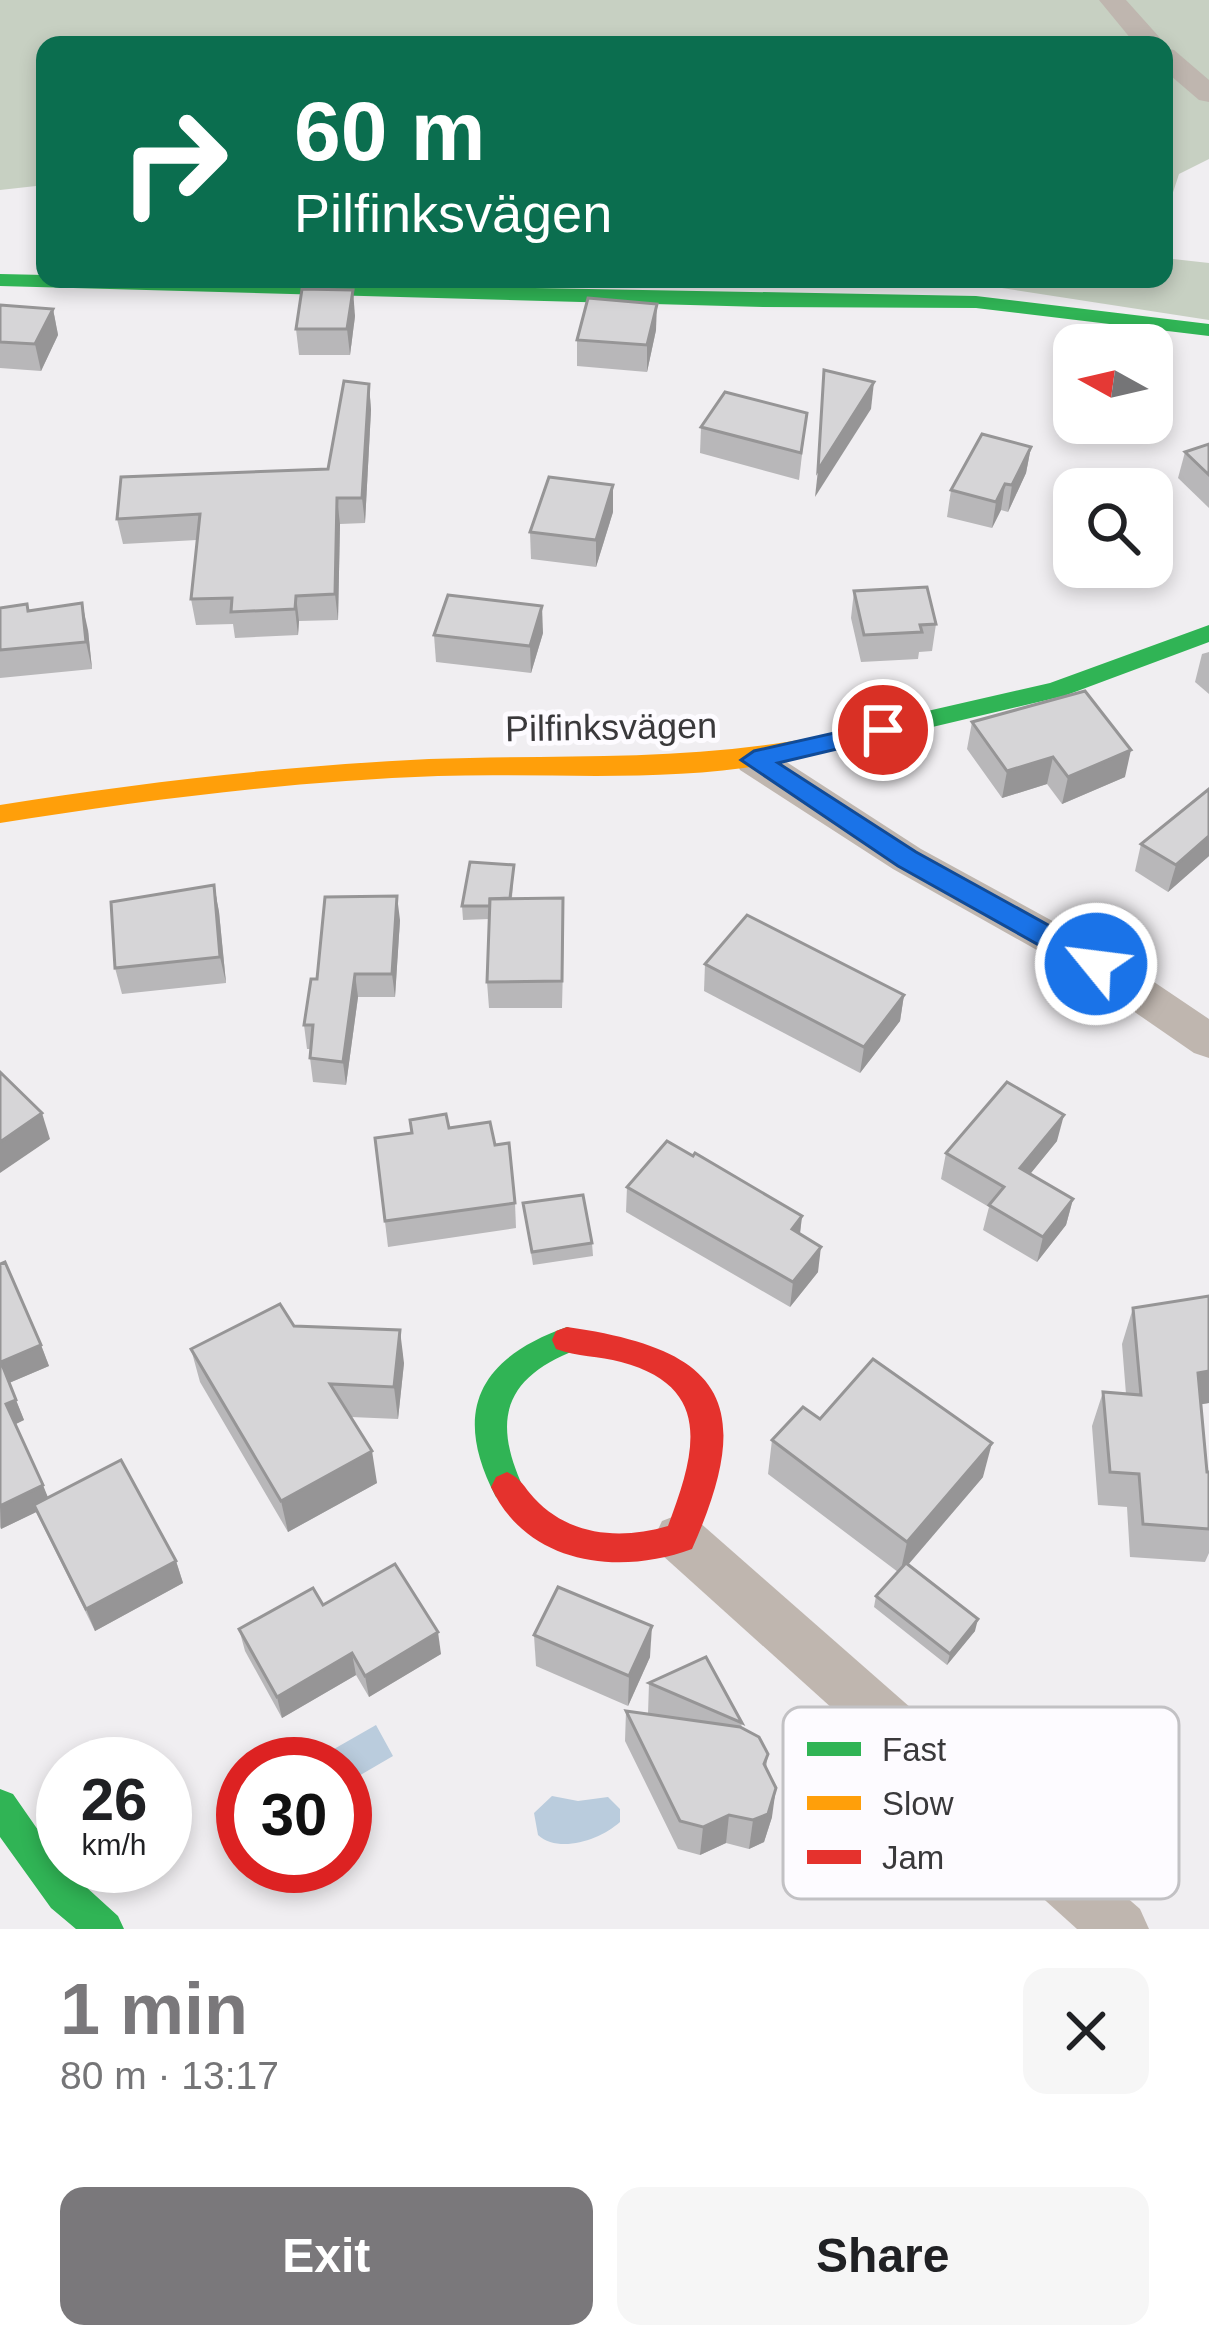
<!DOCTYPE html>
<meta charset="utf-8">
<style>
:root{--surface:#fff;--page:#f6f6f6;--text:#202124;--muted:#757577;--accent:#7a787b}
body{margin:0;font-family:Helvetica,sans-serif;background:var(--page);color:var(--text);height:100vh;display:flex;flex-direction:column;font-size:45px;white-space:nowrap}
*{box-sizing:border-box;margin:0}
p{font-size:39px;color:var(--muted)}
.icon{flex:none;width:66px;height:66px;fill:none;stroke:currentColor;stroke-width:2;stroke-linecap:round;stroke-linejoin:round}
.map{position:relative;height:1929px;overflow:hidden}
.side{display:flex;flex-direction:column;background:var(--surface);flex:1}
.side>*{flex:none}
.guide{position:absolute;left:36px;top:36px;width:1137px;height:252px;border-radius:24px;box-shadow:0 6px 18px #0003;background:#0b6e4f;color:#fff;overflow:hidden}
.needle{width:78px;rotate:278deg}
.tools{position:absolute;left:1053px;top:324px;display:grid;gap:24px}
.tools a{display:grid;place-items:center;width:120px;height:120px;border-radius:24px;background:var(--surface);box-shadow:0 6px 18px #0003;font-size:60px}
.speed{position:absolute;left:36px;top:1737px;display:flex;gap:24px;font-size:60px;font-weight:700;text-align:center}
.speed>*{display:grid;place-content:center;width:156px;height:156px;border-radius:50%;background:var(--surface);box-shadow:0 6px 18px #0003;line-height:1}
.speed small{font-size:30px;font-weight:400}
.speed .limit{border:18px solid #d22;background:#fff;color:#111}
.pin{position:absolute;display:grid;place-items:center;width:102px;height:102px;color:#fff;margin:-51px;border:6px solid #fff;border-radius:50%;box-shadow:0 3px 12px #0007}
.me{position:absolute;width:132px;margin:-66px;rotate:299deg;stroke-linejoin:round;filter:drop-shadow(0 0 9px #0008)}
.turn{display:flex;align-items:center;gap:42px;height:252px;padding:0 60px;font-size:54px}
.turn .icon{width:156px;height:156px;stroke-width:2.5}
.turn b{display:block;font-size:84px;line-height:102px}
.round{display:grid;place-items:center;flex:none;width:126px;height:126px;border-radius:24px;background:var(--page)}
.summary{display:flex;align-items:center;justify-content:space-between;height:204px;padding:0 60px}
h1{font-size:72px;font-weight:700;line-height:90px;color:var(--accent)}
.button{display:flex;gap:24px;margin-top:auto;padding:24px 60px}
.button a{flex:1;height:138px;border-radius:24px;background:var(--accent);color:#fff;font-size:48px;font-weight:700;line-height:138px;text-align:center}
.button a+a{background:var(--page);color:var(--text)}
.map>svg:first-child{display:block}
.forest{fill:#c7d0c2}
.water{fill:#baccdd}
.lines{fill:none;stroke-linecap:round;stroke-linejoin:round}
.street{fill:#bfb6af;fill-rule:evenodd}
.fast{fill:#30b455;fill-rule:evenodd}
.slow{fill:#ff9f0a;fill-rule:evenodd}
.jam{fill:#e5322d;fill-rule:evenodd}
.wall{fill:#b8b7b9}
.shaded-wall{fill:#969596}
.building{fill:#d6d5d7;stroke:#969596;stroke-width:3}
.route{fill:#1a73e8;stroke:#114b97;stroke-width:3}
.labels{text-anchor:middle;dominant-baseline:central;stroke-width:10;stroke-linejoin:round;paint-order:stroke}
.street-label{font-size:36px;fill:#3a393b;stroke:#fdfbff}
.key{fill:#fdfbff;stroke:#c2c1c4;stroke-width:3}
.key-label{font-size:33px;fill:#3a393b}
</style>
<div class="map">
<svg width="1209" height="1929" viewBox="0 0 1209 1929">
<rect width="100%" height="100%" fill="#f0eef1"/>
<g class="forest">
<path d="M0,0h1209v159l-30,15 -15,46v-175h-1119v140l-45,5z"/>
<path d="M1164,258l45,5v57l-265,-41h220z"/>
</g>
<g class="water">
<path d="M376,1725l17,31 -48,28v-20h-22l-3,-7z"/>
<path d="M552,1796l26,5 30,-4 12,12v13c-20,18 -61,32 -82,13l-4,-22z"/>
</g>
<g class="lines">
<g class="street">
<path d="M1099,0h27l35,39 4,6 -1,1 -28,-1z"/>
<path d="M1164,48l10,2 35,30v22l-10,-2 -35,-30z"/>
<path d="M754,747l14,3 153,99 190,104 98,66v39l-15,-5 -113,-78 -188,-106 -153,-99 -5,-10 5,-10z"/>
<path d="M680,1514l18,7 442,388 9,20h-72l-415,-374 -8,-17 8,-17z"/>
</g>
<g class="fast">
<path d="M0,274l45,1v4l931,17 233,28v12l-233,-28 -213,-1 -763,-21z"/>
<path d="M1209,625v17l-145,54 -250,59 -12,-9 12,-9 236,-54z"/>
<path d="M567,1327l11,4 4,9 -4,9c-72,28 -87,68 -55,138l-5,10 -11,5 -11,-5c-45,-86 -17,-139 71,-170z"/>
<path d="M0,1789l13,5 50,72 55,50 6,13h-48l-25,-21 -51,-71z"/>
</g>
<path class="slow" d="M814,737l12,9 -3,6c-123,35 -258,20 -385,24 -146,5 -293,24 -438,47v-18c142,-23 285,-39 429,-46 130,-5 257,3 385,-22z"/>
<path class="jam" d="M567,1327c155,22 191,74 125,222 -73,27 -165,16 -201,-62l5,-10 11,-5c14,6 17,15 27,26 35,38 86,42 134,28 27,-72 47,-139 -47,-164 -22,-6 -44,-5 -65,-13l-4,-9 4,-9z"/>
</g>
<g class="wall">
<path d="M0,305l53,4 5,26 -17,36 -41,-3z"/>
<path d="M355,316l-5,39h-51l-3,-26z"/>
<path d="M656,330l-9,42 -70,-6v-26z"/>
<path d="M369,384l2,26 -6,113 -25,1 -2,96 -39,1 -1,14 -63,3 -2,-14 -37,1 -5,-26 6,-59 -74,4 -6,-25 211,-50z"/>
<path d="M807,413l-8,67 -99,-27 1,-26z"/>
<path d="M1209,444v64l-31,-30 7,-26z"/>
<path d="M1031,447l-5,26 -18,39 -7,-2 -9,18 -45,-11 4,-27z"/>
<path d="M613,512l-17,55 -65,-8 -1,-27z"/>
<path d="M854,591l82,33 -4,27 -13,1 -1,7 -57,3 -10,-44z"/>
<path d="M0,608l29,3 59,19 4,39 -92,9z"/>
<path d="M543,633l-12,40 -95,-11 -2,-27z"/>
<path d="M1209,652v42l-14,-12 7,-28z"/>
<path d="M972,722l153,55 -63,27 -15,-20 -45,14 -35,-49z"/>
<path d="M1209,789v67l-41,36 -33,-21 6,-27z"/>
<path d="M514,865l-2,33 52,27 -2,83h-73l-2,-26 2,-63 -26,1 -1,-14z"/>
<path d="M214,885l5,27 7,71 -104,11 -7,-26z"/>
<path d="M400,920l-5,77h-37l-12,88 -33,-3 -3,-24 1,-9h-4l-3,-24 13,-46z"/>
<path d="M705,964l199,31 -4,26 -40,52 -156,-82z"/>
<path d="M449,1128l46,17 20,58 1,25 -128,19 -13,-109z"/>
<path d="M1057,1141l-27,33 43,25 -7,26 -29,37 -54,-32 6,-23 -48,-28 5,-26z"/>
<path d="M627,1187l175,29 -2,18 18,38 -28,35 -164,-95z"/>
<path d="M523,1203l69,40 1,13 -60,9z"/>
<path d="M0,1264l41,81 8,21 -40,17 15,37 -9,4 33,74 128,63 7,22 -88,48 -59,-119 -35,17 -1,-2z"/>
<path d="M1209,1296v107l-8,1 6,68h2v81l-4,9 -75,-5 -3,-50 -29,-2 -6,-79 11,-34 23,2 -4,-50 11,-36z"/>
<path d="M294,1326l110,37 -6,56 -47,-2 26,66 -89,49 -88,-150 -9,-33z"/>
<path d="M820,1419l163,58 -75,88 67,66 -28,34 -73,-58 2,-11 22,-24 -130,-98 4,-34z"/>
<path d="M323,1605l118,49 -72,43 -13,-22 -74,43 -37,-67 -6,-22z"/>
<path d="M534,1635l116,22 -22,49 -92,-40z"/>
<path d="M649,1683l93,40 -1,5 27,26 -2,15 6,48 -8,25 -15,7 -23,-6 -26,12 -22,-6 -53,-108 1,-30 22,3z"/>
</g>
<g class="shaded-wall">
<path d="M353,290l2,26 -5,39 -3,-26z"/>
<path d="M657,304l-1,26 -9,42v-27z"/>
<path d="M53,309l5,26 -17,36 -6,-27z"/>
<path d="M874,382l-3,27 -56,88 3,-27z"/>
<path d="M369,384l2,26 -6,113 -3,-25z"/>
<path d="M1031,447l-5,26 -18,39 4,-27z"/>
<path d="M1005,484l-4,26 -9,18 4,-26z"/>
<path d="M613,485v27l-17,55v-27z"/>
<path d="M337,498l3,26 -2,96 -3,-26z"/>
<path d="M296,596l3,25 -1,14 -3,-26z"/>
<path d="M82,603l6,27 4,39 -6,-27z"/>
<path d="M542,606l1,27 -12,40 -1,-27z"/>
<path d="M1131,750l-6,27 -63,27 6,-27z"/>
<path d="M1053,757l-6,27 -45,14 5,-27z"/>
<path d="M1209,836v20l-41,36 8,-27z"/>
<path d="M214,885l5,27 7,71 -6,-26z"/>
<path d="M397,896l3,24 -5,77 -3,-23z"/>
<path d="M355,974l3,23 -12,88 -3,-23z"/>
<path d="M904,995l-4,26 -40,52 4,-26z"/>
<path d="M42,1113l8,26 -50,34v-31z"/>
<path d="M1064,1115l-7,26 -43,53 6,-26z"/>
<path d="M1073,1199l-7,26 -29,37 6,-25z"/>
<path d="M802,1216l-3,25 -7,-12z"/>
<path d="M821,1247l-3,25 -28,35 3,-25z"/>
<path d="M400,1330l4,33 -6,56 -4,-32z"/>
<path d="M41,1345l8,21 -40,17 -8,-21z"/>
<path d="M1209,1371v32l-24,4 13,-34z"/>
<path d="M16,1400l8,20 -10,5 -8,-21z"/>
<path d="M992,1443l-9,34 -83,97 7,-32z"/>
<path d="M372,1451l5,32 -89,49 -7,-31z"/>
<path d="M43,1485l8,20 -50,24 -1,-23z"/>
<path d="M176,1561l7,22 -88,48 -9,-22z"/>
<path d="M978,1619l-3,12 -28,34 3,-11z"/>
<path d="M652,1626l-2,31 -22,49 1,-30z"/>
<path d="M438,1632l3,22 -72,43 -4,-21z"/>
<path d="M352,1653l4,22 -74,43 -5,-21z"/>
<path d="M776,1788l-4,29 -8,25 -15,7 4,-29z"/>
<path d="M729,1815l-3,28 -26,12 3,-28z"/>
</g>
<g class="building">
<path d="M302,289l51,1 -6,39h-51z"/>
<path d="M588,298l69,6 -10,41 -70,-5z"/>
<path d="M0,305l53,4 -18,35 -35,-2z"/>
<path d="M824,370l50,12 -56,88z"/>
<path d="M344,381l25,3 -7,114h-25l-2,96 -39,2 -1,13 -64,3 1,-14 -41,1 9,-85 -83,5 4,-42 207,-8z"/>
<path d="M725,392l82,21 -6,40 -100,-26z"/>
<path d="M982,434l49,13 -19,38 -7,-1 -9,18 -45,-12z"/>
<path d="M1209,444v31l-24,-23z"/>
<path d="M549,477l64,8 -17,55 -66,-8z"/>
<path d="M927,587l9,37 -16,1 2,7 -58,3 -10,-44z"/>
<path d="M448,595l94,11 -12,40 -96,-11z"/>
<path d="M82,603l4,39 -86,8v-42l27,-4 1,7z"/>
<path d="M1085,691l46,59 -63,27 -15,-20 -46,14 -35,-49z"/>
<path d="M1209,789v47l-33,29 -35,-21z"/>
<path d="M470,862l44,3 -4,33 -20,1v7h-28z"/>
<path d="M214,885l6,72 -105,11 -4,-66z"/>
<path d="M397,896l-5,78h-37l-12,88 -33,-4 3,-33h-9l7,-46h6l8,-82z"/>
<path d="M563,898l-1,83 -75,1 3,-83z"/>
<path d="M747,915l157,80 -40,52 -159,-83z"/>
<path d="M0,1072l42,41 -42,29z"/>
<path d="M1007,1082l57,33 -44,53 53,31 -30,38 -54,-32 15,-18 -58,-34z"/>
<path d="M446,1114l3,14 41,-6 5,23 14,-2 6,60 -130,18 -10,-83 37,-5 -2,-13z"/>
<path d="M667,1141l26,15 2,-3 107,63 -10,13 29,18 -28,35 -166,-95z"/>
<path d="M583,1195l9,48 -60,9 -9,-49z"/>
<path d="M5,1262l36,83 -40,17 15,38 -10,4 37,81 -43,21v-242z"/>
<path d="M1209,1296v75l-11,2 9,99h2v57l-66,-5 -4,-50 -29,-2 -7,-80 38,3 -8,-87z"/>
<path d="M280,1304l14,22 106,4 -6,57 -64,-3 42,67 -91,50 -90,-152z"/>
<path d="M873,1359l119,84 -85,99 -135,-102 31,-33 17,12z"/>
<path d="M121,1460l55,101 -90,48 -52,-104z"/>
<path d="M906,1563l72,56 -28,35 -74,-58z"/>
<path d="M395,1564l43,68 -73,44 -13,-23 -75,44 -38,-68 74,-41 10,17z"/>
<path d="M558,1587l94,39 -23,50 -95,-41z"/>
<path d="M706,1657l36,66 -93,-40z"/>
<path d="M626,1711l114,16 19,10 9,17 -4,10 12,24 -8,26 -15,6 -24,-5 -26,12 -23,-6z"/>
</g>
<path class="route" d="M883,722l9,2 3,6 -3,6 -114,27 138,89 190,105 4,7 -4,8h-19l-189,-106 -157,-106 13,-9z"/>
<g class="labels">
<g class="street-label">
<text transform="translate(611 727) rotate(-1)">Pilfinksvägen</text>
</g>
</g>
<rect x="783" y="1707" width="396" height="192" rx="18" class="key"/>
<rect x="807" y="1742" width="54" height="14" fill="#30b455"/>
<rect x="807" y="1796" width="54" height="14" fill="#ff9f0a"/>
<rect x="807" y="1850" width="54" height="14" fill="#e5322d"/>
<g class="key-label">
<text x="882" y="1761">Fast</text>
<text x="882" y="1815">Slow</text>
<text x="882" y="1869">Jam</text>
</g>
</svg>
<div class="tools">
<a><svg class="needle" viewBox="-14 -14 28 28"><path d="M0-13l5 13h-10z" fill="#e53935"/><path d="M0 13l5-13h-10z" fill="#757577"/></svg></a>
<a><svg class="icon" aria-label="search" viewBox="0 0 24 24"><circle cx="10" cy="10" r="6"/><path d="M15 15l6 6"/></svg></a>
</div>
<div class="speed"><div>26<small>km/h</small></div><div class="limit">30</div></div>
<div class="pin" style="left:883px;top:730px;background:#d93025"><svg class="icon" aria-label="arrive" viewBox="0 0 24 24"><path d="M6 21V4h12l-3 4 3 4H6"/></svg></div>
<svg class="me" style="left:1096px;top:964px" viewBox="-20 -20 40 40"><circle r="17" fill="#1a73e8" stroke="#fff" stroke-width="3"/><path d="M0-11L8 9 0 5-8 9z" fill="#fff"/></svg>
<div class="guide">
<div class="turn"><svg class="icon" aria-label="right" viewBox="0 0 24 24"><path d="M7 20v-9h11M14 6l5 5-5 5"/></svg><div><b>60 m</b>Pilfinksvägen</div></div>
</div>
</div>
<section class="side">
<div class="summary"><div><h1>1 min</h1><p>80 m · 13:17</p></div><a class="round"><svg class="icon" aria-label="close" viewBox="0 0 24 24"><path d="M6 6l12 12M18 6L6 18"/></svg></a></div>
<div class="button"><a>Exit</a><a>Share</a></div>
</section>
